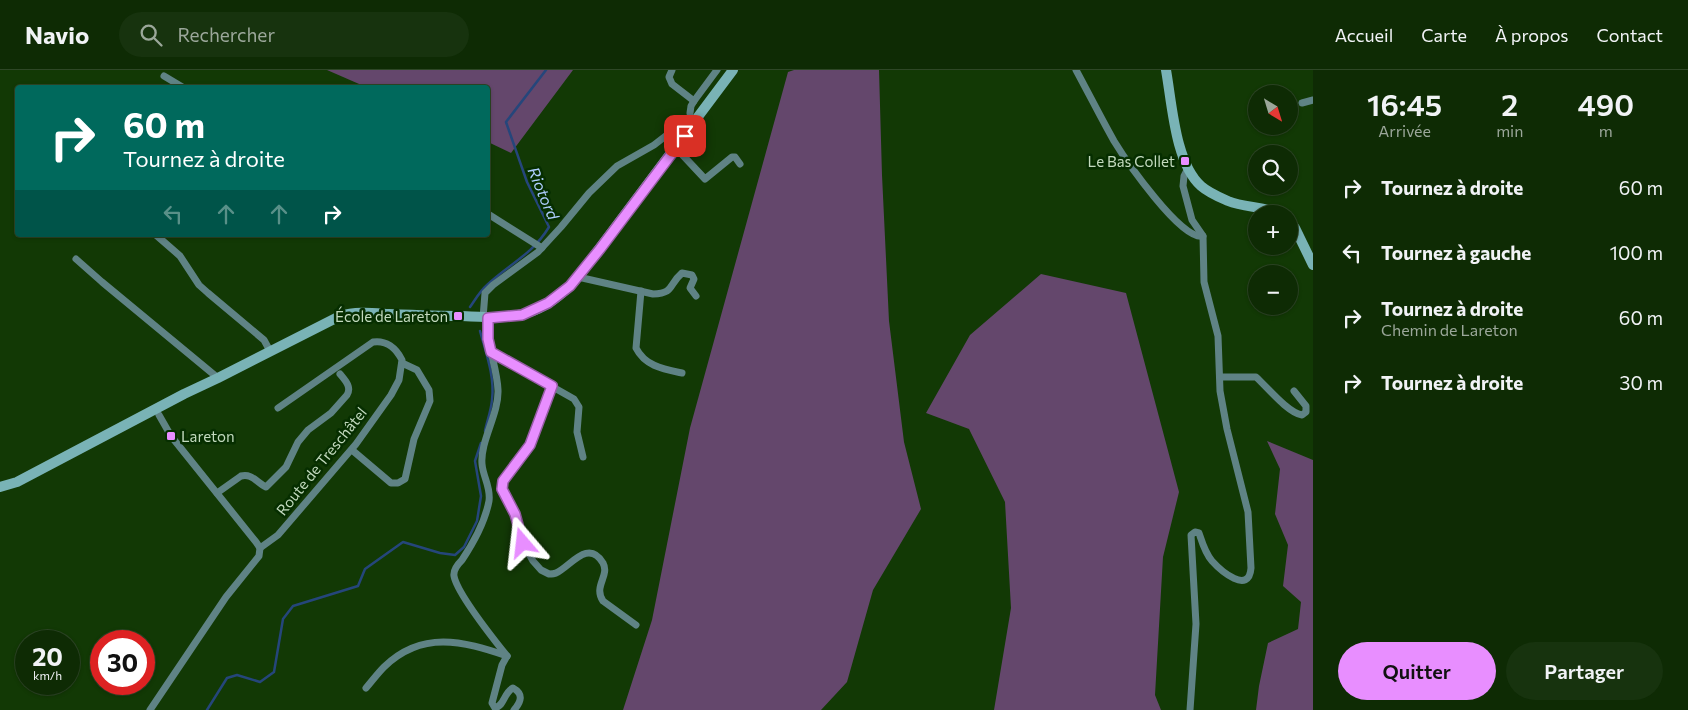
<!DOCTYPE html>
<html lang="fr">
<meta charset="utf-8">
<style>
:root{--surface:#0e2b04;--page:#17330e;--text:#f1f3f6;--muted:#9ba79a;--line:#2e4726;--accent:#e88eff}
body{margin:0;font-family:Commissioner,sans-serif;background:var(--page);color:var(--text);height:100vh;display:flex;flex-direction:column;font-size:19px;white-space:nowrap}
*{box-sizing:border-box;margin:0}
p{font-size:16px;color:var(--muted)}
.icon{flex:none;width:28px;height:28px;fill:none;stroke:currentColor;stroke-width:2;stroke-linecap:round;stroke-linejoin:round}
.map{position:relative;flex:1;overflow:hidden}
.details{display:flex;flex-direction:column;background:var(--surface);width:375px}
.details>*{flex:none}
.hud{position:absolute;left:15px;top:15px;width:475px;height:152px;border-radius:5px;box-shadow:0 1px 4px #0004,0 0 0 1px var(--line);background:#00695c;color:#fff;overflow:hidden}
.needle{width:32px;rotate:142deg}
.controls{position:absolute;left:1248px;top:15px;display:grid;gap:10px}
.controls a{display:grid;place-items:center;width:50px;height:50px;border-radius:50%;background:var(--surface);box-shadow:0 1px 4px #0004,0 0 0 1px var(--line);font-size:25px}
.speed{position:absolute;left:15px;top:560px;display:flex;gap:10px;font-size:25px;font-weight:700;text-align:center}
.speed>*{display:grid;place-content:center;width:65px;height:65px;border-radius:50%;background:var(--surface);box-shadow:0 1px 4px #0004,0 0 0 1px var(--line);line-height:1}
.speed small{font-size:12px;font-weight:400}
.speed .limit{border:8px solid #d22;background:#fff;color:#111}
.pin{position:absolute;display:grid;place-items:center;width:42px;height:42px;color:#fff;margin:-21px;border-radius:10px;box-shadow:0 2px 8px #0006}
.me{position:absolute;width:55px;margin:-28px;rotate:343deg;stroke-linejoin:round;filter:drop-shadow(0 0 4px #0008)}
.turn{display:flex;align-items:center;gap:18px;height:105px;padding:0 25px;font-size:22px}
.turn .icon{width:65px;height:65px;stroke-width:2.5}
.turn b{display:block;font-size:35px;line-height:42px}
.lanes{display:flex;align-items:center;height:48px;padding:0 25px;background:#0003;justify-content:center;gap:25px;direction:ltr}
.lanes .off{opacity:.35}
.eta{display:flex;justify-content:space-evenly;align-items:center;height:85px;text-align:center}
.eta b{font-size:30px;font-weight:600;line-height:35px}
.primary-button{display:flex;gap:10px;margin-top:auto;padding:10px 25px}
.primary-button a{flex:1;height:58px;border-radius:30px;background:var(--accent);color:#111;font-size:20px;font-weight:600;line-height:58px;text-align:center}
.primary-button a+a{background:var(--page);color:var(--text)}
ul{padding:0;list-style:none}
li{display:flex;align-items:center;gap:15px;height:65px;padding:0 25px}
li div{flex:1}
li b{display:block;font-size:19px}
li em{font-style:normal}
header{display:flex;align-items:center;gap:30px;box-sizing:border-box;height:70px;padding:0 25px;background:var(--surface);border-bottom:1px solid var(--line)}
header strong{font-size:24px}
nav{display:flex;gap:28px;margin-inline-start:auto;font-size:18px}
.search{width:350px;height:45px;background:var(--page);display:flex;align-items:center;gap:12px;box-sizing:border-box;padding:0 18px;border-radius:28px;color:var(--muted);font-size:19px}
main{display:flex;flex:1;min-height:0}
.map>svg:first-child{display:block}
.green{fill:#64476c}
.lines{fill:none;stroke-linecap:round;stroke-linejoin:round}
.stream{stroke:#25467b;stroke-width:2.5}
.street{stroke:#5f8385;stroke-width:7}
.secondary{stroke:#79b3b6;stroke-width:10}
.route-casing{stroke:#975ca6;stroke-width:12}
.route{stroke:#e88eff;stroke-width:9}
.poi-dot{fill:#e88eff;stroke:#062e00;stroke-width:2}
.labels{text-anchor:middle;dominant-baseline:central;stroke-width:5;stroke-linejoin:round;paint-order:stroke}
.poi-label{font-size:15px;fill:#c3dabe;stroke:#062e00;text-anchor:end}
.street-label{font-size:15px;fill:#c3dabe;stroke:#062e00}
.water-label{font-size:16px;font-style:italic;fill:#afcefe;stroke:#062e00}
</style>
<header>
<strong>Navio</strong>
<div class="search"><svg class="icon" aria-label="search" viewBox="0 0 24 24"><circle cx="10" cy="10" r="6"/><path d="M15 15l6 6"/></svg>Rechercher</div>
<nav><a>Accueil</a><a>Carte</a><a>À propos</a><a>Contact</a></nav>
</header>
<main>
<div class="map">
<svg width="1313" height="640" viewBox="0 0 1313 640">
<rect width="100%" height="100%" fill="#123905"/>
<g class="green">
<path d="M327,0h246l-62,83 -23,-11v-54l-122,-1z"/>
<path d="M794,0h85l3,105 7,146 15,121 17,67 -48,81 -26,92 -26,28h-198l29,-90 38,-192 98,-356z"/>
<path d="M1041,204l85,19 53,199 -16,65 -8,138 6,15h-167l17,-102 -6,-106 -36,-73 -43,-16 44,-78z"/>
<path d="M1267,371l46,19v250h-57l3,-24 9,-43 30,-14 3,-27 -18,-16 5,-41 -13,-31 5,-45z"/>
</g>
<g class="lines">
<g class="stream">
<path d="M470,237c5,-7 10,-16 17,-22 22,-21 45,-30 62,-58l-22,-45 -21,-60 40,-52"/>
<path d="M480,261c6,22 15,46 12,69 -1,11 -5,21 -7,31"/>
<path d="M207,640l20,-32 10,-3 23,7 14,-10 9,-53 10,-13 65,-20 7,-17 38,-27 37,11 15,2 9,-8 13,-26 4,-25 -6,-35 6,-18"/>
</g>
<g class="street">
<path d="M672,0l-3,7 3,7 22,17"/>
<path d="M1076,0c13,24 25,48 38,71 11,18 68,101 89,95"/>
<path d="M164,6l20,12"/>
<path d="M1302,33l11,-3"/>
<path d="M690,43l1,-7 3,-5 23,-31"/>
<path d="M676,78l29,31 27,-22h3l5,7"/>
<path d="M1188,98l-4,8 -1,10 9,34 11,16 1,46 14,54 2,55 7,38 21,83 3,56c-2,27 -30,3 -39,-7 -7,-8 -10,-19 -13,-28l-4,-1 -4,3 5,89 -6,86"/>
<path d="M488,144l54,34"/>
<path d="M156,165l24,21 19,29 9,8 56,47 6,11"/>
<path d="M76,189l26,23 116,96"/>
<path d="M578,207l75,17c22,-1 15,-9 29,-21l10,2 2,4 -4,9 6,8"/>
<path d="M641,221l-5,57c9,18 27,21 46,25"/>
<path d="M483,248l2,-25 8,-8 45,-33 23,-25 28,-34 28,-27 37,-21 31,-24"/>
<path d="M488,248c-3,25 9,47 10,72 1,24 -18,51 -16,74 1,13 9,23 7,37 -4,21 -15,41 -27,59 -4,4 -9,10 -8,16 3,17 41,65 53,80"/>
<path d="M491,282l83,47 5,8 -2,25 6,25"/>
<path d="M1220,307h36c11,10 32,36 46,38l4,-3v-6l-12,-15"/>
<path d="M552,316l-22,59 -27,36 -1,8 13,25 8,29 10,18 8,9 8,4c2,0 5,0 7,-1 14,-6 32,-35 47,-10 7,13 -10,23 0,38l33,24"/>
<path d="M352,380l39,33h7l7,-4 9,-40 16,-38 -1,-11 -12,-20 -15,-7"/>
<path d="M217,423l24,-17c11,-3 16,7 25,11l20,-20 12,-25 10,-12 23,-17 16,-18c5,-8 -2,-15 -7,-21"/>
<path d="M260,478l18,-13 78,-91 35,-49 8,-15 3,-20c-6,-12 -16,-20 -29,-18l-95,66"/>
<path d="M507,586l-5,9 -10,38 3,5c10,-3 9,-16 18,-20 11,6 8,14 1,22"/>
<path d="M366,618c6,-7 12,-15 18,-21 38,-37 79,-26 123,-11"/>
<path d="M150,640l76,-113 33,-41 1,-8 -4,-6 -85,-106 -12,-21"/>
</g>
<g class="secondary">
<path d="M1166,0c6,33 9,93 35,116 8,7 18,11 27,15 17,7 36,5 52,13"/>
<path d="M1289,150l6,8 18,37"/>
<path d="M0,417l17,-5 167,-88 34,-16 122,-62c16,-5 33,-3 49,-2 24,1 49,2 73,2 51,3 80,3 116,-39l155,-207"/>
</g>
</g>
<g class="lines">
<g class="route-casing">
<path id="route" d="M523,473l-8,-29 -13,-25 1,-8 27,-36 22,-59 -61,-34 -3,-13v-21l34,-3 26,-12 22,-17 30,-37 85,-113"/>
</g>
<use href="#route" class="route"/>
</g>
<g class="poi-dot">
<rect x="1180" y="86" width="10" height="10" rx="2.5"/>
<rect x="453" y="241" width="10" height="10" rx="2.5"/>
<rect x="166" y="361" width="10" height="10" rx="2.5"/>
</g>
<g class="labels">
<g class="poi-label">
<text x="1175" y="91">Le Bas Collet</text>
<text x="448" y="246">École de Lareton</text>
<text x="181" y="366" text-anchor="start">Lareton</text>
</g>
<g class="street-label">
<text transform="translate(321 391) rotate(-51)">Route de Treschâtel</text>
</g>
<g class="water-label">
<text transform="translate(544 123) rotate(67)">Riotord</text>
</g>
</g>
</svg>
<div class="controls">
<a><svg class="needle" viewBox="-14 -14 28 28"><path d="M0-13l5 13h-10z" fill="#e53935"/><path d="M0 13l5-13h-10z" fill="#9ba79a"/></svg></a>
<a><svg class="icon" aria-label="search" viewBox="0 0 24 24"><circle cx="10" cy="10" r="6"/><path d="M15 15l6 6"/></svg></a>
<a>+</a>
<a>−</a>
</div>
<div class="speed"><div>20<small>km/h</small></div><div class="limit">30</div></div>
<div class="pin" style="left:685px;top:66px;background:#d93025"><svg class="icon" aria-label="arrive" viewBox="0 0 24 24"><path d="M6 21V4h12l-3 4 3 4H6"/></svg></div>
<svg class="me" style="left:523px;top:473px" viewBox="-20 -20 40 40"><path d="M0-17L14 15 0 8-14 15z" fill="#e88eff" stroke="#fff" stroke-width="4"/></svg>
<div class="hud">
<div class="turn"><svg class="icon" aria-label="right" viewBox="0 0 24 24"><path d="M7 20v-9h11M14 6l5 5-5 5"/></svg><div><b>60 m</b>Tournez à droite</div></div>
<div class="lanes"><svg class="icon off" aria-label="left" viewBox="0 0 24 24"><path d="M17 20v-9H6M10 6l-5 5 5 5"/></svg><svg class="icon off" aria-label="ahead" viewBox="0 0 24 24"><path d="M12 20V5M6 11l6-6 6 6"/></svg><svg class="icon off" aria-label="ahead" viewBox="0 0 24 24"><path d="M12 20V5M6 11l6-6 6 6"/></svg><svg class="icon" aria-label="right" viewBox="0 0 24 24"><path d="M7 20v-9h11M14 6l5 5-5 5"/></svg></div>
</div>
</div>
<section class="details">
<div class="eta">
<div><b>16:45</b><p>Arrivée</p></div>
<div><b>2</b><p>min</p></div>
<div><b>490</b><p>m</p></div>
</div>
<ul>
<li><svg class="icon" aria-label="right" viewBox="0 0 24 24"><path d="M7 20v-9h11M14 6l5 5-5 5"/></svg><div><b>Tournez à droite</b></div><em>60 m</em></li>
<li><svg class="icon" aria-label="left" viewBox="0 0 24 24"><path d="M17 20v-9H6M10 6l-5 5 5 5"/></svg><div><b>Tournez à gauche</b></div><em>100 m</em></li>
<li><svg class="icon" aria-label="right" viewBox="0 0 24 24"><path d="M7 20v-9h11M14 6l5 5-5 5"/></svg><div><b>Tournez à droite</b><p>Chemin de Lareton</p></div><em>60 m</em></li>
<li><svg class="icon" aria-label="right" viewBox="0 0 24 24"><path d="M7 20v-9h11M14 6l5 5-5 5"/></svg><div><b>Tournez à droite</b></div><em>30 m</em></li>
</ul>
<div class="primary-button"><a>Quitter</a><a>Partager</a></div>
</section>
</main>
